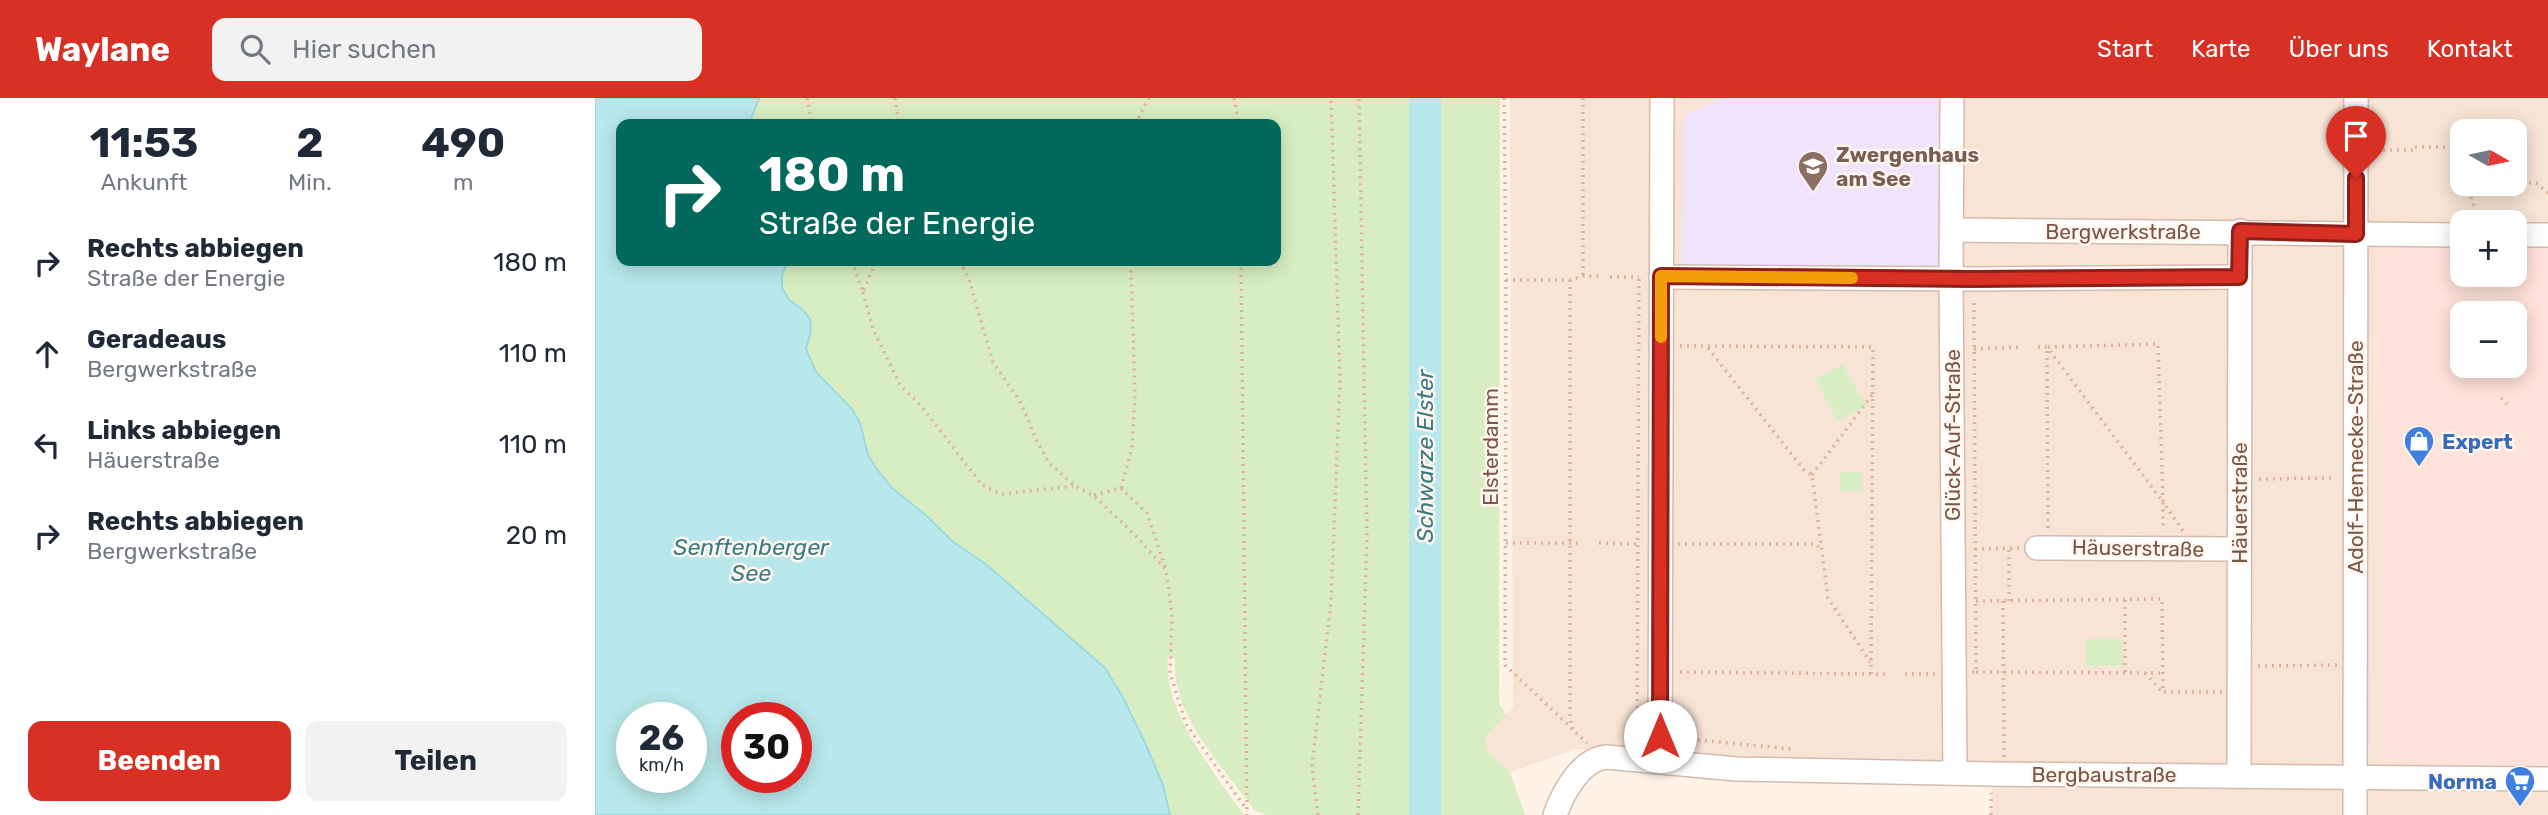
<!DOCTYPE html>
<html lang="de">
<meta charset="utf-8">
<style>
:root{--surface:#fff;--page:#f2f2f3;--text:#1f2937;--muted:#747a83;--accent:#d93025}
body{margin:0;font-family:Rubik,sans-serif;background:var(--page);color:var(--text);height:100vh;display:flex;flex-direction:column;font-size:26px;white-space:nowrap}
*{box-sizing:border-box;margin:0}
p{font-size:23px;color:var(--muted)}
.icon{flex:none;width:38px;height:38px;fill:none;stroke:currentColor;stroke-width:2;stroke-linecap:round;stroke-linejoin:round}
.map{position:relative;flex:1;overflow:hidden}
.sheet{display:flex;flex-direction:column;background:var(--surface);width:595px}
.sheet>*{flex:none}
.top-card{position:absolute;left:21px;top:21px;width:665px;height:147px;border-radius:14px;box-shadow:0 4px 18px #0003;background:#00695c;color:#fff;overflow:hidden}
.needle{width:46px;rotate:99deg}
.tools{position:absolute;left:1855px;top:21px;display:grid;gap:14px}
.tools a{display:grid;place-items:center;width:77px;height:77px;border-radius:14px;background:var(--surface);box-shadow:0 4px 18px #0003;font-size:35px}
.speed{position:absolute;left:21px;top:604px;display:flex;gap:14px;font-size:35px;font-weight:700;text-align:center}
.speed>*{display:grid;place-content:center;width:91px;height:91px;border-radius:50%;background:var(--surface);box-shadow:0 4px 18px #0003;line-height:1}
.speed small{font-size:18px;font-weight:400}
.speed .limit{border:10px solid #d22;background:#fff;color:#111}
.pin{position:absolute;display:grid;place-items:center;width:60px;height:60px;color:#fff;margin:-72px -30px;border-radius:50% 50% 50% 0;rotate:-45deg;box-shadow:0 0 7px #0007}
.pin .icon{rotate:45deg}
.me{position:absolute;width:77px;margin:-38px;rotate:0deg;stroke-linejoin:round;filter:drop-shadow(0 0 5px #0008)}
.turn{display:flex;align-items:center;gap:24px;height:147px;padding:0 28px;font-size:32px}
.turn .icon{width:91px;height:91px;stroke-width:2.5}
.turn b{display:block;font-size:49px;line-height:60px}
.eta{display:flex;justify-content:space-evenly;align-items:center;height:119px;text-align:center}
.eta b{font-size:42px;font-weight:700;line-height:49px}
.button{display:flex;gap:14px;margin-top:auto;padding:14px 28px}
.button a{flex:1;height:80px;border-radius:14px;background:var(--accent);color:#fff;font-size:28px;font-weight:700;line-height:80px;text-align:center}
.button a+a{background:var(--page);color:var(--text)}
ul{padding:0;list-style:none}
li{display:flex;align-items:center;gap:21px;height:91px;padding:0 28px}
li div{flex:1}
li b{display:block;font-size:26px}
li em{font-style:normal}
header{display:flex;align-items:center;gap:42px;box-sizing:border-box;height:98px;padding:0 35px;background:var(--accent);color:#fff}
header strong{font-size:33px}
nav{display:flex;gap:38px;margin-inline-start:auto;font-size:24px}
.search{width:490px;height:63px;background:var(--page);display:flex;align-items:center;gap:18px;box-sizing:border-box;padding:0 24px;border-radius:14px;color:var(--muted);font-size:26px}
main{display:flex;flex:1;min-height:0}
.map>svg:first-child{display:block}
.residential{fill:#f7e4d4;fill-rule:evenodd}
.commercial{fill:#ffe2da;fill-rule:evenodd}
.education{fill:#f0e3fb}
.green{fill:#d8eec2}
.water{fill:#b8e8eb;stroke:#9dd9de;stroke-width:2;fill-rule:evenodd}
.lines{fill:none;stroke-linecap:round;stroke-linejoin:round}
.river{stroke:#b8e8eb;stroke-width:32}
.minor-casing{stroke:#d5bbad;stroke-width:26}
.path{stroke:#ddb19d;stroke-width:3.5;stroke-dasharray:2 5;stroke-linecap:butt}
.minor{stroke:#fff;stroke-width:23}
.route-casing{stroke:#8d1f18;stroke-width:18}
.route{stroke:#d93025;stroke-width:12}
.slow{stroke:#f59e0b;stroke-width:12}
.labels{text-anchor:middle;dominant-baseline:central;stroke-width:5;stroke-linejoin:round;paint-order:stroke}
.education-label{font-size:21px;font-weight:bold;fill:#785e54;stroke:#fff7ef;text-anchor:start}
.street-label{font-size:21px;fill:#7b5647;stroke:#fff7ef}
.shop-label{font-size:21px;font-weight:bold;fill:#366cbe;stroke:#fff7ef;text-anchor:start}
.water-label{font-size:23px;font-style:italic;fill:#397c82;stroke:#fff7ef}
</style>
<header>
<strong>Waylane</strong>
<div class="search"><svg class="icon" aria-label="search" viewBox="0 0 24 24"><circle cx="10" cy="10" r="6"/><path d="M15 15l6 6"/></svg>Hier suchen</div>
<nav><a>Start</a><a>Karte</a><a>Über uns</a><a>Kontakt</a></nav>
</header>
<main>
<section class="sheet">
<div class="eta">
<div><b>11:53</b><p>Ankunft</p></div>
<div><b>2</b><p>Min.</p></div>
<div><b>490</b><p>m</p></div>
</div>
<ul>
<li><svg class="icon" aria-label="right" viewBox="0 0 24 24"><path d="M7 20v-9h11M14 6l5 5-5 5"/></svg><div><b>Rechts abbiegen</b><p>Straße der Energie</p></div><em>180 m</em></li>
<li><svg class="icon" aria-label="ahead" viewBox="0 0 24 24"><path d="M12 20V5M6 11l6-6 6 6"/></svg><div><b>Geradeaus</b><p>Bergwerkstraße</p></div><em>110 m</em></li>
<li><svg class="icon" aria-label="left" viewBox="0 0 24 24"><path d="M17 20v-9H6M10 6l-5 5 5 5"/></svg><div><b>Links abbiegen</b><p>Häuerstraße</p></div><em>110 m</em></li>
<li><svg class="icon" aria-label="right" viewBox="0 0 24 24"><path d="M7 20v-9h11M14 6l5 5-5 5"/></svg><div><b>Rechts abbiegen</b><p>Bergwerkstraße</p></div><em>20 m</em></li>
</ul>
<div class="button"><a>Beenden</a><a>Teilen</a></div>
</section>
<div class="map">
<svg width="1953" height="717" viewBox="0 0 1953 717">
<rect width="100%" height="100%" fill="#fef3e6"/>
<path class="residential" d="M915,0h1038v717h-558l3,-49h-162l-255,-17 -66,23 -24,-22 -1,-13 28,-30zM1867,33h53v53h-53zM1867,124h53v53h-53zM1867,215h53v53h-53z"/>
<path class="commercial" d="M1953,148v525h-86l-79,-5 -1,-338 -9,-16 2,-71 2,-14h4v-7l-4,-1 -2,-62 5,-8 82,-1v27h53v-28zM1867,215h53v53h-53z"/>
<path class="education" d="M1127,0h218l6,175 -264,-3 2,-154z"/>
<g class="green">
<path d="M162,0h743l-1,605 7,12 -21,22 1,13 24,22 15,43h-259l-12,-5c-31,-43 -84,-96 -79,-152l-7,-2c-6,55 46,115 75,158l4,1h-77c-11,-44 -36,-111 -65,-146 -10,-12 -24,-23 -36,-33 -37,-34 -74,-67 -116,-94l-48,17 -54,-151 -9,-9 -52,-18 -58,-120h544v-137h-580z"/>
<path d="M1248,266l23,42 -29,15 -22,-42z"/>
<rect x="1245" y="374" width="22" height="19"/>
<path d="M1491,541h37l1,27h-38z"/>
</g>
<path class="water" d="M0,0h164l-10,26h-128v137h167l-6,14v13l7,12 13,9 8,10 1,12 -5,18 10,23 36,37 8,14 8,32 8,13 16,20 36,29 24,24 35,24 118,103 19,31 22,46 17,40 7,30h-575zM37,620h59v59h-59zM142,620h59v59h-59z"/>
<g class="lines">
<path class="river" d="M830,717v-717"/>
<g class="minor-casing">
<g id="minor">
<path d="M1357,0l-1,181 4,494"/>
<path d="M1357,132l510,5"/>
<path d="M1920,137h33"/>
<path d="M1066,179l313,2 266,-2"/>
<path d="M1442,450l202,1"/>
<path d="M1065,663l2,-663"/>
<path d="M1644,677l1,-544"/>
<path d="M960,717c8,-22 25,-55 51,-58l130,12 255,5 557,5"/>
<path d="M1760,717l1,-717"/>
</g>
</g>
<g class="path">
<path d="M212,0l5,26"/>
<path d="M300,0l4,26"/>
<path d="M639,0l5,26"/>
<path d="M909,0l2,182 -1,385 82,78"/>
<path d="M988,0v178"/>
<path d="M540,26l14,-26"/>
<path d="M1781,52h37v-3h39l10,27"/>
<path d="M1920,84l21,1 12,10"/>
<path d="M1871,86l14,38"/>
<path d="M257,163l11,31 13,-31"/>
<path d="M365,163l9,19 24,82 28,41 15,36 13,24 26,23 19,10 43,41 29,33 6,44 -2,59 16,51 61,86"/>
<path d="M646,163l6,554"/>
<path d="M1015,179h29"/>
<path d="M911,182h64l13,-4h16"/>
<path d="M975,182v439l3,10"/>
<path d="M268,194l10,37 27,56 22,22 60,78 19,9 72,-8"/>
<path d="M1085,248l193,1 -2,327h19"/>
<path d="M1443,249h9l116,155v27"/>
<path d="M1113,250l96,122 8,5 16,123 42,64"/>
<path d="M1379,251l48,-2"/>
<path d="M1906,300l6,6"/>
<path d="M1217,377l60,-80"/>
<path d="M1664,381l76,-1"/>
<path d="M526,390l26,25 18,54"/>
<path d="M499,397l27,-7 11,-40 3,-53 -4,-125 -3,-9"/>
<path d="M1453,430l-1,-181 111,-3 5,158 20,29"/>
<path d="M911,445h75"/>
<path d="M1004,445l40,1"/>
<path d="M1083,446h137l7,6"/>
<path d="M1380,451l44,-1"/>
<path d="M1530,502v73"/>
<path d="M1381,503l186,-2 1,93h59"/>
<path d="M1408,503l1,156"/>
<path d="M1414,503v-53"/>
<path d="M1663,568l80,-1"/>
<path d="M1085,574l191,2"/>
<path d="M1377,574h4l-2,-373"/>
<path d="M1381,574l186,1"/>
<path d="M1550,575l16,18"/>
<path d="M1310,576h32"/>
<path d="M1082,640l115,11"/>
<path d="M1042,645l2,-466"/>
<path d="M723,717l-6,-49 19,-164 9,-222 -9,-282"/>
<path d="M763,717l9,-278 -8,-439"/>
<path d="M1396,717v-22"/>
</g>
<use href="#minor" class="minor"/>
</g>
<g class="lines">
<g class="route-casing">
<path id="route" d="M1065,638l1,-460 313,3 265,-2 1,-46 116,3v-56"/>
</g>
<use href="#route" class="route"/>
<path class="slow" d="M1066,239v-61l191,2"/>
</g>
<defs>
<g id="school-pin" transform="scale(1.575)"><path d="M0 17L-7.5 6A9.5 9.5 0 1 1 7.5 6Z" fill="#8d6e63" stroke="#fff7ef"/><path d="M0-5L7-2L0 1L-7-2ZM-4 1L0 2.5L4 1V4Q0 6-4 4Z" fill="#fff"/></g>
<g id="shop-pin" transform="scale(1.575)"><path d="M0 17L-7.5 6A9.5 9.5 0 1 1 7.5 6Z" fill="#3f7fe0" stroke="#fff7ef"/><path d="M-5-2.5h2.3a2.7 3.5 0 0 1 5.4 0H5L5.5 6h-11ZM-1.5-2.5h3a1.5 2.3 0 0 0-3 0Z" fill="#fff"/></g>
<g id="supermarket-pin" transform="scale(1.575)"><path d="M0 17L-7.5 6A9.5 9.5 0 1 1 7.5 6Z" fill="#3f7fe0" stroke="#fff7ef"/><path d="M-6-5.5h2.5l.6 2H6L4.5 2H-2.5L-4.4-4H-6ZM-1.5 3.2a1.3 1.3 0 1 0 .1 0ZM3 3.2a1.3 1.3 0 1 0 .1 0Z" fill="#fff"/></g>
</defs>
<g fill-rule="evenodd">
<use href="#school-pin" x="1218" y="68"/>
<use href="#shop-pin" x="1824" y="343"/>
<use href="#supermarket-pin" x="1925" y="683"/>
</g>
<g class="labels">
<g class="education-label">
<text x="1241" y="56">Zwergenhaus<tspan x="1241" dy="24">am See</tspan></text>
</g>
<g class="street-label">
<text x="1528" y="133">Bergwerkstraße</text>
<text transform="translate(1357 337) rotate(-90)">Glück-Auf-Straße</text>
<text transform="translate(895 349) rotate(-90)">Elsterdamm</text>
<text transform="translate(1760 359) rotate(-90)">Adolf-Hennecke-Straße</text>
<text transform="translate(1644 405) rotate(-90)">Häuerstraße</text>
<text transform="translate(1543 450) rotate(1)">Häuserstraße</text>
<text x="1509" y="676">Bergbaustraße</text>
</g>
<g class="shop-label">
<text x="1847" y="343">Expert</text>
<text x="1902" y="683" text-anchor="end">Norma</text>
</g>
<g class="water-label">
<text transform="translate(830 358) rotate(-90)">Schwarze Elster</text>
<text x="156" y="449">Senftenberger<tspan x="156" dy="26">See</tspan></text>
</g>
</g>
</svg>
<div class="tools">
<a><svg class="needle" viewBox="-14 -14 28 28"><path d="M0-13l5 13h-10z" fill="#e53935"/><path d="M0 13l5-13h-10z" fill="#747a83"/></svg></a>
<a>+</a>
<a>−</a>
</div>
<div class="speed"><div>26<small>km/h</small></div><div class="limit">30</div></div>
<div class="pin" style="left:1761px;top:80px;background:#d93025"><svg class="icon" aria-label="arrive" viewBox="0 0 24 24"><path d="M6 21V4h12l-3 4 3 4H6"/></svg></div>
<svg class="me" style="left:1065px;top:638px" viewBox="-20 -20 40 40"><circle r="19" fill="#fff"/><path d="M0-13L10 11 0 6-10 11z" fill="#d93025"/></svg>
<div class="top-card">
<div class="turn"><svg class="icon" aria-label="right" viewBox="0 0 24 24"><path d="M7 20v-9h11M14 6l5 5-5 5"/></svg><div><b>180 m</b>Straße der Energie</div></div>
</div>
</div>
</main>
